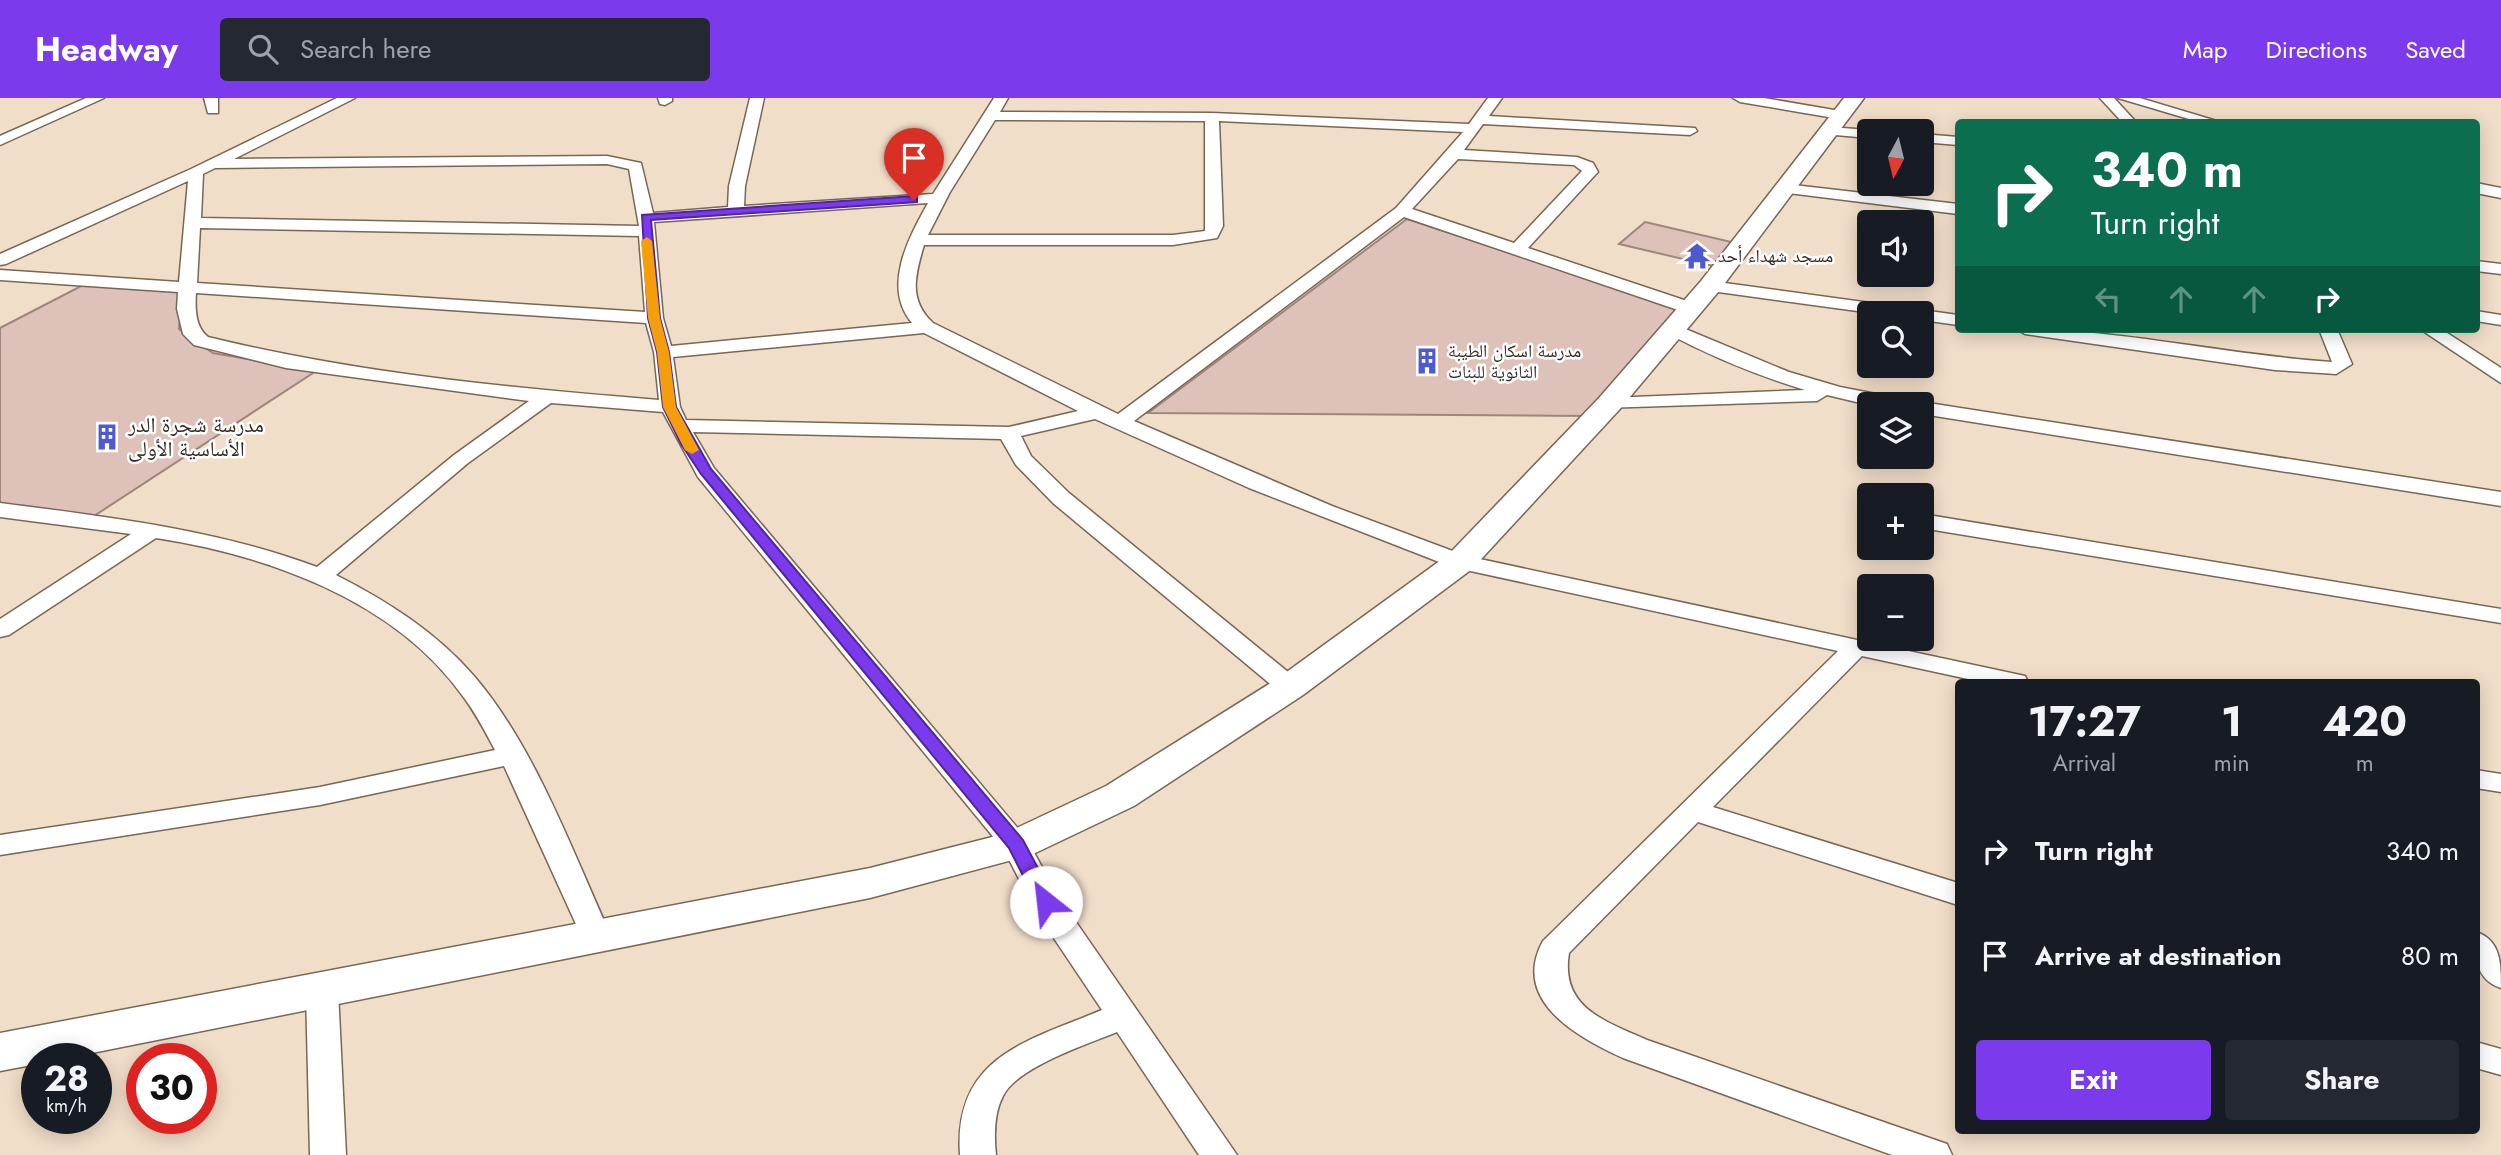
<!DOCTYPE html>
<meta charset="utf-8">
<style>
:root{--surface:#171b24;--page:#242831;--text:#f1f3f6;--muted:#9ea1a6;--accent:#7c3aed}
body{margin:0;font-family:Jost,"Noto Naskh Arabic",sans-serif;background:var(--page);color:var(--text);height:100vh;display:flex;flex-direction:column;font-size:26px;white-space:nowrap}
*{box-sizing:border-box;margin:0}
p{font-size:23px;color:var(--muted)}
.icon{flex:none;width:38px;height:38px;fill:none;stroke:currentColor;stroke-width:2;stroke-linecap:round;stroke-linejoin:round}
.map{position:relative;flex:1;overflow:hidden}
.panel{position:absolute;left:1955px;top:581px;width:525px;height:455px;display:flex;flex-direction:column;background:var(--surface);border-radius:7px;box-shadow:0 4px 18px #0003}
.panel>*{flex:none}
.top-card{position:absolute;left:1955px;top:21px;width:525px;height:214px;border-radius:7px;box-shadow:0 4px 18px #0003;background:#0b6e4f;color:#fff;overflow:hidden}
.needle{width:46px;rotate:187deg}
.tools{position:absolute;left:1857px;top:21px;display:grid;gap:14px}
.tools a{display:grid;place-items:center;width:77px;height:77px;border-radius:7px;background:var(--surface);box-shadow:0 4px 18px #0003;font-size:35px}
.speed{position:absolute;left:21px;top:945px;display:flex;gap:14px;font-size:35px;font-weight:700;text-align:center}
.speed>*{display:grid;place-content:center;width:91px;height:91px;border-radius:50%;background:var(--surface);box-shadow:0 4px 18px #0003;line-height:1}
.speed small{font-size:18px;font-weight:400}
.speed .limit{border:10px solid #d22;background:#fff;color:#111}
.pin{position:absolute;display:grid;place-items:center;width:60px;height:60px;color:#fff;margin:-72px -30px;border-radius:50% 50% 50% 0;rotate:-45deg;box-shadow:0 0 7px #0007}
.pin .icon{rotate:45deg}
.me{position:absolute;width:77px;margin:-38px;rotate:331deg;stroke-linejoin:round;filter:drop-shadow(0 0 5px #0008)}
.turn{display:flex;align-items:center;gap:24px;height:147px;padding:0 21px;font-size:32px}
.turn .icon{width:91px;height:91px;stroke-width:2.5}
.turn b{display:block;font-size:49px;line-height:60px}
.lanes{display:flex;align-items:center;height:66px;padding:0 21px;background:#0003;justify-content:center;gap:35px;direction:ltr}
.lanes .off{opacity:.35}
.eta{display:flex;justify-content:space-evenly;align-items:center;height:119px;text-align:center}
.eta b{font-size:42px;font-weight:700;line-height:49px}
.action{display:flex;gap:14px;margin-top:auto;padding:14px 21px}
.action a{flex:1;height:80px;border-radius:7px;background:var(--accent);color:#fff;font-size:28px;font-weight:700;line-height:80px;text-align:center}
.action a+a{background:var(--page);color:var(--text)}
ul{padding:0;list-style:none}
li{display:flex;align-items:center;gap:21px;height:105px;padding:0 21px}
li div{flex:1}
li b{display:block;font-size:26px}
li em{font-style:normal}
header{display:flex;align-items:center;gap:42px;box-sizing:border-box;height:98px;padding:0 35px;background:var(--accent);color:#fff}
header strong{font-size:33px}
nav{display:flex;gap:38px;margin-inline-start:auto;font-size:24px}
.search{width:490px;height:63px;background:var(--page);display:flex;align-items:center;gap:18px;box-sizing:border-box;padding:0 24px;border-radius:7px;color:var(--muted);font-size:26px}
.map>svg:first-child{display:block}
.building{fill:#dec2b9;stroke:#a0857d;stroke-width:2}
.lines{fill:none;stroke-linecap:round;stroke-linejoin:round}
.street-casing{stroke:#786755;stroke-width:3}
.secondary-casing{stroke:#786755;stroke-width:3}
.street{fill:#fff;fill-rule:evenodd}
.secondary{fill:#fff;fill-rule:evenodd}
.route{fill:#7c3aed;stroke:#51269a;stroke-width:2}
.slow{fill:#f59e0b}
.labels{text-anchor:middle;dominant-baseline:central;stroke-width:5;stroke-linejoin:round;paint-order:stroke}
.far-poi-label{font-size:18px;fill:#312a22;stroke:#fff;text-anchor:start}
.poi-label{font-size:21px;fill:#312a22;stroke:#fff;text-anchor:start}
</style>
<header>
<strong>Headway</strong>
<div class="search"><svg class="icon" aria-label="search" viewBox="0 0 24 24"><circle cx="10" cy="10" r="6"/><path d="M15 15l6 6"/></svg>Search here</div>
<nav><a>Map</a><a>Directions</a><a>Saved</a></nav>
</header>
<div class="map">
<svg width="2501" height="1057" viewBox="0 0 2501 1057">
<rect width="100%" height="100%" fill="#f1dec9"/>
<g class="building">
<path d="M1407,121l274,90 -92,107 -441,-3z"/>
<path d="M1645,124l91,21 -19,24 -98,-23z"/>
<path d="M85,186l97,8 -3,37 34,24 103,18 -222,145 -94,-12v-176z"/>
</g>
<g class="lines">
<g class="street-casing">
<g id="street">
<path d="M86,0h18l-104,47v-9z"/>
<path d="M204,0h14v15h-10z"/>
<path d="M337,0h18l-121,61 373,-3 34,7 12,50 75,-6 1,-21 21,-88h14l-19,88 -1,20 189,-12 61,-96h14l-8,14 212,1 257,11 19,-26h14l-13,18 206,12 2,3 -7,4 -207,-11 -19,26 113,7 16,6 5,9 -3,3 -67,73 168,56 3,4 -3,4h-12l-280,-95 -270,204 198,85 134,50 559,120 3,6h-46l-120,-26 -149,151 245,76v22l-260,-83 -129,131c-9,55 36,68 78,87l300,104 5,11h-60l-269,-97c-44,-20 -113,-57 -80,-117l295,-290 -386,-84 -203,-79 -154,-69 -74,17 10,20 38,37 230,188 4,6 -4,6h-18l-228,-190 -37,-38 -15,-26 -308,-7 21,36 312,370 32,58 179,259h-38l-82,-123c-29,12 -100,35 -114,64 -9,17 -9,40 -7,59h-36c-7,-99 68,-114 142,-145l-67,-100 -31,-60 -306,-373 -35,-65 -112,-9 -83,60 -132,112c51,26 100,57 138,101 61,71 98,175 137,260l-4,8 -11,3 -11,-3 -81,-178 -184,39 -320,50v-20l320,-48 175,-37c-10,-19 -20,-38 -33,-55 -68,-95 -195,-140 -306,-157l-147,97 -9,2v-18l131,-85 -131,-17v-14c108,14 215,26 317,64l137,-112 75,-54 -243,-33 -92,-23 -11,-11 -6,-25 1,-17 -178,-12v-10l179,12 9,-101 -182,83 -6,1v-11l191,-85zM995,22l210,1v110l-32,4h-245l22,-43zM1219,23l244,11 -67,76 -278,206 -185,-91c-25,-23 -18,-48 -9,-78h249l44,-7 6,-12zM1458,61l116,6 8,6 -68,72 -102,-34zM607,66l22,5 10,57 -438,-8 2,-44 12,-6zM928,105c-20,36 -46,84 -16,120l-241,23 -8,-28 -9,-96zM200,130l439,8 6,76 -448,-29zM196,195l450,30 8,29 5,48c-151,-12 -304,-27 -451,-63 -13,-10 -13,-29 -12,-44zM924,235l154,78 -69,16 -323,-7 -6,-13 -7,-50z"/>
<path d="M658,0h14v3l-7,4 -5,-1z"/>
<path d="M1733,0h31l76,13 7,4 -7,4 -100,-17z"/>
<path d="M2100,0h14l22,24h-14z"/>
<path d="M2118,0h22l80,24h-21z"/>
<path d="M1829,29l40,3 5,1h-5v7l-45,-4 -2,-3z"/>
<path d="M1922,36l36,3v8l-36,-3z"/>
<path d="M2476,85l25,5v10l-25,-5z"/>
<path d="M1785,86l173,20v10l-178,-22v-6z"/>
<path d="M2476,163l25,3v10l-25,-3z"/>
<path d="M1710,183l248,34v10l-36,-5v-7h-50l-168,-23 -3,-4z"/>
<path d="M2476,213l25,4v10l-25,-4z"/>
<path d="M1671,225l118,49 51,15 67,13 3,4 -41,1 -42,-10 -10,6 -215,7 -3,-4 3,-4 7,-2 196,-8c-49,-15 -95,-34 -140,-58l-3,-4z"/>
<path d="M2016,231c106,0 210,26 316,33l-13,-33h18l15,35 -16,10 -61,-4 -250,-36z"/>
<path d="M2420,231h21l60,39v15z"/>
<path d="M1922,304l579,90v14l-579,-92v-10h-7z"/>
<path d="M1922,416l579,95v14l-579,-95z"/>
<path d="M2476,672l25,4v18l-25,-4z"/>
<path d="M2476,834c25,8 25,32 25,56 -27,-9 -25,-32 -25,-56z"/>
<path d="M322,881l11,3 5,9 8,164h-36l-4,-164 5,-9z"/>
<path d="M2476,944l25,7v26l-25,-7z"/>
</g>
</g>
<g class="secondary-casing">
<path id="secondary" d="M1844,0h20l-145,193 -100,119 -147,159 -169,126 -169,111 -103,49 -161,43 -808,161h-25v5l-37,7v-38l870,-165 134,-34 102,-48 171,-107 171,-124 151,-157 102,-117z"/>
</g>
<use href="#street" class="street"/>
<use href="#secondary" class="secondary"/>
</g>
<path class="route" d="M914,98l3,1v5l-266,18 9,98 9,34 7,55 35,62 312,371 33,62 -10,7 -7,-2 -30,-59 -308,-374 -20,-30 -18,-37 -6,-55 -9,-34 -6,-103z"/>
<path class="slow" d="M647,139l5,4 8,77 9,34 7,55 23,43 -7,4 -7,-4 -22,-43 -6,-55 -9,-34 -7,-77z"/>
<defs>
<g id="temple-bare" transform="scale(2.1)"><path d="M0-6L5-2H3V0L6.5 2.5H4V6H1.5V3h-3V6H-4V2.5H-6.5L-3 0V-2H-5Z" fill="#4e5bd0" stroke="#fff" stroke-width="2.5" paint-order="stroke"/></g>
<g id="building-bare" transform="scale(2.1)"><path d="M-4-6H4V6H1V3H-1V6H-4ZM-2.5-4.3h1.7v1.8h-1.7ZM.8-4.3h1.7v1.8H.8ZM-2.5-1h1.7V.8h-1.7ZM.8-1h1.7V.8H.8Z" fill="#4e5bd0" stroke="#fff" stroke-width="2.5" paint-order="stroke"/></g>
</defs>
<g fill-rule="evenodd">
<use href="#temple-bare" x="1697" y="158"/>
<use href="#building-bare" x="1427" y="263"/>
<use href="#building-bare" x="107" y="339"/>
</g>
<g class="labels">
<g class="far-poi-label">
<text x="1718" y="158">مسجد شهداء أحد</text>
<text x="1448" y="253">مدرسة اسكان الطيبة<tspan x="1448" dy="21">الثانوية للبنات</tspan></text>
</g>
<g class="poi-label">
<text x="128" y="327">مدرسة شجرة الدر<tspan x="128" dy="24">الأساسية الأولى</tspan></text>
</g>
</g>
</svg>
<div class="tools">
<a><svg class="needle" viewBox="-14 -14 28 28"><path d="M0-13l5 13h-10z" fill="#e53935"/><path d="M0 13l5-13h-10z" fill="#9ea1a6"/></svg></a>
<a><svg class="icon" aria-label="sound" viewBox="0 0 24 24"><path d="M4 9h4l5-4v14l-5-4H4zM17 9q2 3 0 6"/></svg></a>
<a><svg class="icon" aria-label="search" viewBox="0 0 24 24"><circle cx="10" cy="10" r="6"/><path d="M15 15l6 6"/></svg></a>
<a><svg class="icon" aria-label="layers" viewBox="0 0 24 24"><path d="M12 4l9 5-9 5-9-5zM3 14l9 5 9-5"/></svg></a>
<a>+</a>
<a>−</a>
</div>
<div class="speed"><div>28<small>km/h</small></div><div class="limit">30</div></div>
<div class="pin" style="left:914px;top:102px;background:#d93025"><svg class="icon" aria-label="arrive" viewBox="0 0 24 24"><path d="M6 21V4h12l-3 4 3 4H6"/></svg></div>
<svg class="me" style="left:1046px;top:804px" viewBox="-20 -20 40 40"><circle r="19" fill="#fff"/><path d="M0-13L10 11 0 6-10 11z" fill="#7c3aed"/></svg>
<div class="top-card">
<div class="turn"><svg class="icon" aria-label="right" viewBox="0 0 24 24"><path d="M7 20v-9h11M14 6l5 5-5 5"/></svg><div><b>340 m</b>Turn right</div></div>
<div class="lanes"><svg class="icon off" aria-label="left" viewBox="0 0 24 24"><path d="M17 20v-9H6M10 6l-5 5 5 5"/></svg><svg class="icon off" aria-label="ahead" viewBox="0 0 24 24"><path d="M12 20V5M6 11l6-6 6 6"/></svg><svg class="icon off" aria-label="ahead" viewBox="0 0 24 24"><path d="M12 20V5M6 11l6-6 6 6"/></svg><svg class="icon" aria-label="right" viewBox="0 0 24 24"><path d="M7 20v-9h11M14 6l5 5-5 5"/></svg></div>
</div>
<section class="panel">
<div class="eta">
<div><b>17:27</b><p>Arrival</p></div>
<div><b>1</b><p>min</p></div>
<div><b>420</b><p>m</p></div>
</div>
<ul>
<li><svg class="icon" aria-label="right" viewBox="0 0 24 24"><path d="M7 20v-9h11M14 6l5 5-5 5"/></svg><div><b>Turn right</b></div><em>340 m</em></li>
<li><svg class="icon" aria-label="arrive" viewBox="0 0 24 24"><path d="M6 21V4h12l-3 4 3 4H6"/></svg><div><b>Arrive at destination</b></div><em>80 m</em></li>
</ul>
<div class="action"><a>Exit</a><a>Share</a></div>
</section>
</div>
